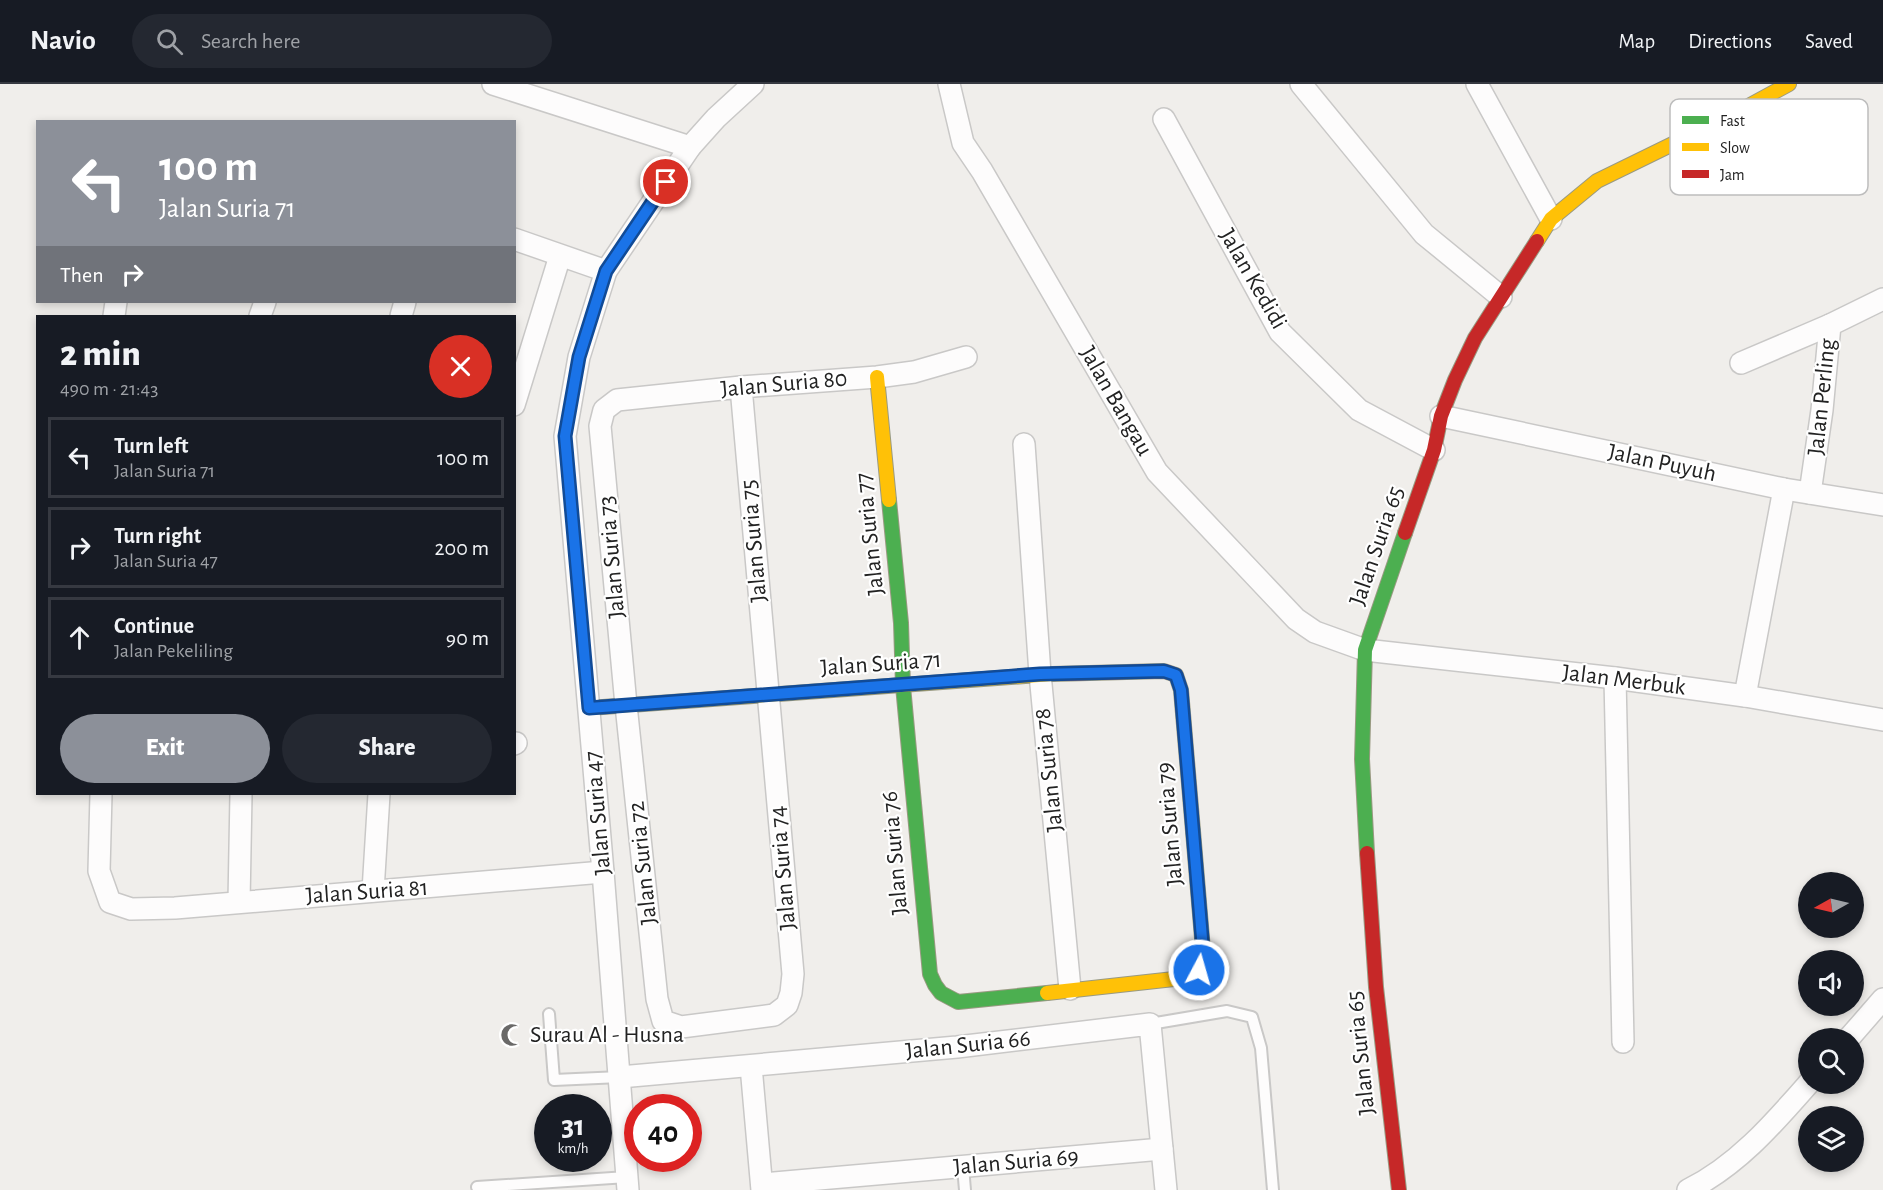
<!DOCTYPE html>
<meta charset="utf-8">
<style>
:root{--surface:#171b24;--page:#242831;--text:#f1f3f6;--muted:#9ea1a6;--line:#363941;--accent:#8c9099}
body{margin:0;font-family:"Alegreya Sans",sans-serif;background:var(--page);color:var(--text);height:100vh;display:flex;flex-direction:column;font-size:22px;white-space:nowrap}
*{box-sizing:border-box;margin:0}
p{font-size:20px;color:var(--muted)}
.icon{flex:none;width:33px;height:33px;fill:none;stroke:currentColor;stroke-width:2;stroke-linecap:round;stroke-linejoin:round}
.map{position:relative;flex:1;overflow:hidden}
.panel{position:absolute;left:36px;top:231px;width:480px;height:480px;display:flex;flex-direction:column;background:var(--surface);border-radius:0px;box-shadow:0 3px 9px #0003}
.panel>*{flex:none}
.banner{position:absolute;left:36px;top:36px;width:480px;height:183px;border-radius:0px;box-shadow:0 3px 9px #0003;background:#8c9099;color:#fff;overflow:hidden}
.needle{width:39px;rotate:262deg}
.controls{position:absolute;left:1798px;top:788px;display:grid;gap:12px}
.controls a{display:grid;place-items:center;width:66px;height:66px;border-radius:50%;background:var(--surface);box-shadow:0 3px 9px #0003;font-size:30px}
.speed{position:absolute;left:534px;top:1010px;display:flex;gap:12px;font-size:30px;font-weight:700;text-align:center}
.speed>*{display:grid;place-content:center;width:78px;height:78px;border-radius:50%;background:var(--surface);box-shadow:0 3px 9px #0003;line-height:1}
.speed small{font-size:15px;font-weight:400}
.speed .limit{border:9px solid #d22;background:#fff;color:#111}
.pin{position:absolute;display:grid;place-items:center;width:51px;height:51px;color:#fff;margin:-26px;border:3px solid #fff;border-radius:50%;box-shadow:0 2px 6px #0007}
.me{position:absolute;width:66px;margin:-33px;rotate:6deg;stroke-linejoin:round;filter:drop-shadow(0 0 4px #0008)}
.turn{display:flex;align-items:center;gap:21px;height:126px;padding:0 24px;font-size:27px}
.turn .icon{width:78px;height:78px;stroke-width:2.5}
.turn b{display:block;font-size:42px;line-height:51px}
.then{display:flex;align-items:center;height:57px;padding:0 24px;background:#0003;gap:12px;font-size:22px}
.round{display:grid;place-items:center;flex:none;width:63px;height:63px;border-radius:32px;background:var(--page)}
.headline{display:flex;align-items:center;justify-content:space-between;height:102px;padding:0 24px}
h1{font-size:36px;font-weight:800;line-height:45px}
.action{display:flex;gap:12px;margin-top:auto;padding:12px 24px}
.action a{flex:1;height:69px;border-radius:36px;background:var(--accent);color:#fff;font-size:24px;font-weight:800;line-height:69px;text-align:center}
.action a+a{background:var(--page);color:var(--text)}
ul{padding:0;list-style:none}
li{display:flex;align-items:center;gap:18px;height:81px;margin:0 12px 9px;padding:0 12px;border:3px solid var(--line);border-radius:0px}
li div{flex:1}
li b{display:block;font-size:22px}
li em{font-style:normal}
header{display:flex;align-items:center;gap:36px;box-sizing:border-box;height:84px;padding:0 30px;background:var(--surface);border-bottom:2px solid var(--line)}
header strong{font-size:28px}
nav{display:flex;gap:33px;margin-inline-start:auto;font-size:21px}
.search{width:420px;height:54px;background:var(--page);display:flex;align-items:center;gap:15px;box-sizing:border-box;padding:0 21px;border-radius:33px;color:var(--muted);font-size:22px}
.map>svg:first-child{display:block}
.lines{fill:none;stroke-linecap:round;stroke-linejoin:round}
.lane-casing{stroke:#c9c8c7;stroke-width:14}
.street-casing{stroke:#c9c8c7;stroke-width:24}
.fast-casing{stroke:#999a82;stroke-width:16}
.slow-casing{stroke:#999a82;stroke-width:16}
.jam-casing{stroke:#999a82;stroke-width:16}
.lane{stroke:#fdfcfc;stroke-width:10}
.street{stroke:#fdfcfc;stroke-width:21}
.fast{stroke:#4caf50;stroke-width:14}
.slow{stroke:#ffc107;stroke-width:14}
.jam{stroke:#c62828;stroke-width:14}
.route-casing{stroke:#114b97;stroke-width:15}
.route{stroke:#1a73e8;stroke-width:10}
.labels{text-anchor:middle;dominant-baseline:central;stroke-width:4.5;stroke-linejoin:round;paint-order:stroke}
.street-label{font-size:24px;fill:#222;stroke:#fff}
.poi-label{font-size:24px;fill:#222;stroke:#fff;text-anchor:start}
.key{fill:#fff;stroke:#bdbdbd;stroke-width:1.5}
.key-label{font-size:16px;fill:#222}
</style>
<header>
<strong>Navio</strong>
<div class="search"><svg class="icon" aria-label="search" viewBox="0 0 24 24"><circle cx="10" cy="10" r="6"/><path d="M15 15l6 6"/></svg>Search here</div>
<nav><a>Map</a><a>Directions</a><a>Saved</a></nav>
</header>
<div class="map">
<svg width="1883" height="1106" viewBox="0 0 1883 1106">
<rect width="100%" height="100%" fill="#f0eeeb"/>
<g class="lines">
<g class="lane-casing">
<g id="lane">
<path d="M549,930l5,66 66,-3"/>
<path d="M1150,940l77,-13 25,6 9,31 12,142"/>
<path d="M963,1083l2,23"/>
<path d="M477,1103l150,-10"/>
</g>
</g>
<g class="street-casing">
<g id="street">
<path d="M493,0l197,63"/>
<path d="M949,0l14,59 19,28 175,301 139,147 19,13 50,18 250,28 130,18 138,24"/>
<path d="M1301,0l123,150 77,63"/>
<path d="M1477,0l74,135"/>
<path d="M1164,35l116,213 79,78 75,40"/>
<path d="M514,155l92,32"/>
<path d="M114,232l2,-14"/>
<path d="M260,232l5,-14"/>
<path d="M401,232l4,-14"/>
<path d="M1741,279l89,-38"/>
<path d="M741,303l52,587 -2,19 -4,12 -13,10 -93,12 -18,-6 -6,-22 -31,-294 -26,-279 4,-16 13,-10 124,-13 136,-10 37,-5 52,-15"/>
<path d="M514,321l46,-149"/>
<path d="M1441,332l343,73 99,16"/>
<path d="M1024,360l16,230 30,315"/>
<path d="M1810,409l12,-83 8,-85 53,-26"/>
<path d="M1615,594l8,364"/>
<path d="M1745,612l39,-207"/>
<path d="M514,660l2,-1"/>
<path d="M101,710l-2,77 11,31 21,7 44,-1 428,-36"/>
<path d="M373,807l6,-97"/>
<path d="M239,818l2,-108"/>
<path d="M1849,954l34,-39"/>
<path d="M751,982l11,124"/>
<path d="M620,993l337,-30 193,-23 16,166"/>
<path d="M762,1100l400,-35"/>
<path d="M628,1106l-25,-318 -38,-436 14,-79 27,-86 84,-124 26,-29 37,-34"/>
<path d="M1688,1106c49,-24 86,-67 121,-107"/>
</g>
</g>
<g class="fast-casing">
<g id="fast">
<path d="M889,416l12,123 2,63 27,288 5,11 6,8 17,9 89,-9"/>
<path d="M1367,769l-5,-94 3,-109 40,-117"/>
</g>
</g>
<g class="slow-casing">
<g id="slow">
<path d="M1537,157l14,-22 46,-38 135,-66 57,-31"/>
<path d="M877,293l12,123"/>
<path d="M589,624l463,-34"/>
<path d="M1047,909l136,-15 16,-8 4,-20 -10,-119"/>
</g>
</g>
<g class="jam-casing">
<g id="jam">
<path d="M1405,449l29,-83 7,-34 14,-36 20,-42 62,-97"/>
<path d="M1052,590l112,-3 12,4 5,15 12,141"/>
<path d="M1367,769l9,134 23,203"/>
</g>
</g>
<use href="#lane" class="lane"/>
<use href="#street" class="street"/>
<use href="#fast" class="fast"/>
<use href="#slow" class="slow"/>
<use href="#jam" class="jam"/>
</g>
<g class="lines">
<g class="route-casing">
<path id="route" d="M666,98l-60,89 -27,86 -14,79 24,272 451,-34 124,-3 12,4 5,15 22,260 -4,20"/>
</g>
<use href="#route" class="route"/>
</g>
<defs>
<g id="mosque-bare" transform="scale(1.8)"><path d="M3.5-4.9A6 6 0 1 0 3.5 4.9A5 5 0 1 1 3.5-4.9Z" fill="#6a6968" stroke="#fff" stroke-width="2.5" paint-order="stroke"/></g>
</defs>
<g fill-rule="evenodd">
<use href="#mosque-bare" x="512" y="951"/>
</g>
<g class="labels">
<g class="street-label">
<text transform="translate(1253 195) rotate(60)">Jalan Kedidi</text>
<text transform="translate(784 300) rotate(-5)">Jalan Suria 80</text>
<text transform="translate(1822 313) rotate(-84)">Jalan Perling</text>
<text transform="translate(1116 317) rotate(60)">Jalan Bangau</text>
<text transform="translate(1662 379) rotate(12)">Jalan Puyuh</text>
<text transform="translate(870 450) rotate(-96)">Jalan Suria 77</text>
<text transform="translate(754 457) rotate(-95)">Jalan Suria 75</text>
<text transform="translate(1377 462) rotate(-71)">Jalan Suria 65</text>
<text transform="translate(612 473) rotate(-95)">Jalan Suria 73</text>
<text transform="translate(881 580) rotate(-4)">Jalan Suria 71</text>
<text transform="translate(1624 596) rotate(7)">Jalan Merbuk</text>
<text transform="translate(1049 686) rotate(-96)">Jalan Suria 78</text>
<text transform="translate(598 729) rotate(-95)">Jalan Suria 47</text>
<text transform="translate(1170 740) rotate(-95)">Jalan Suria 79</text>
<text transform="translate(895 769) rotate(-95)">Jalan Suria 76</text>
<text transform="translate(643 779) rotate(-96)">Jalan Suria 72</text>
<text transform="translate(783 784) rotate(-95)">Jalan Suria 74</text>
<text transform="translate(367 808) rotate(-4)">Jalan Suria 81</text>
<text transform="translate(968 961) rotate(-6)">Jalan Suria 66</text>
<text transform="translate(1361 969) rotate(-96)">Jalan Suria 65</text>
<text transform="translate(1016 1078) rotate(-5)">Jalan Suria 69</text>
</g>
<g class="poi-label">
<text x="530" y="951">Surau Al - Husna</text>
</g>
</g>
<rect x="1670" y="15" width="198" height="96" rx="9" class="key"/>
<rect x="1682" y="32" width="27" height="8" fill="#4caf50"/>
<rect x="1682" y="59" width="27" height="8" fill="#ffc107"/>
<rect x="1682" y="86" width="27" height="8" fill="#c62828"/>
<g class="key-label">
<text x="1720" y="42">Fast</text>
<text x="1720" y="69">Slow</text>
<text x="1720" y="96">Jam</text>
</g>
</svg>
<div class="controls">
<a><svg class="needle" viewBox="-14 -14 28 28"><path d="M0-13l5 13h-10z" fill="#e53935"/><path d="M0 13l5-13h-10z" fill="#9ea1a6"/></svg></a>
<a><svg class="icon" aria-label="sound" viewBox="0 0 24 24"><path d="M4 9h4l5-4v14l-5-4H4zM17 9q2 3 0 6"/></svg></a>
<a><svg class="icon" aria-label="search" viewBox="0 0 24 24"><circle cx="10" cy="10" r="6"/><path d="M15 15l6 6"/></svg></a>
<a><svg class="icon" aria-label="layers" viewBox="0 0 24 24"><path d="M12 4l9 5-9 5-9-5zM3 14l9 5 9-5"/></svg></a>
</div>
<div class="speed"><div>31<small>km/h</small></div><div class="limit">40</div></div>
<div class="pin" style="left:666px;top:98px;background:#d93025"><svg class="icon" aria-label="arrive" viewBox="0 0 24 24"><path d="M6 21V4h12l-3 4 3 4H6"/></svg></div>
<svg class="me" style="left:1199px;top:886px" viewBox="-20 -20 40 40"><circle r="17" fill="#1a73e8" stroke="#fff" stroke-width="3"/><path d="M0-11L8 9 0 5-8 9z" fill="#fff"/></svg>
<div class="banner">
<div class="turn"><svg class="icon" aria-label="left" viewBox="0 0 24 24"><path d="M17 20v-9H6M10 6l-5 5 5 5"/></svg><div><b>100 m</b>Jalan Suria 71</div></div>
<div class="then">Then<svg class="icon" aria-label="right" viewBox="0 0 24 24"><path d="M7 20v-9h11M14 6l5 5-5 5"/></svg></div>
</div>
<section class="panel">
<div class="headline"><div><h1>2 min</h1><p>490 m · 21:43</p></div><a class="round" style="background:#d93025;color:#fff"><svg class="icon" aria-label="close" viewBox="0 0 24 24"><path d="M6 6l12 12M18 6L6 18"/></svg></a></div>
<ul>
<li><svg class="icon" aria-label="left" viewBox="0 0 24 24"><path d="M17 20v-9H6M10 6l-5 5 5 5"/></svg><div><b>Turn left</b><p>Jalan Suria 71</p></div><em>100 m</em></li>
<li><svg class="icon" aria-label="right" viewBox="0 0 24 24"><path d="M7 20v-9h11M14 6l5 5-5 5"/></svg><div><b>Turn right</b><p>Jalan Suria 47</p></div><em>200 m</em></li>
<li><svg class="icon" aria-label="ahead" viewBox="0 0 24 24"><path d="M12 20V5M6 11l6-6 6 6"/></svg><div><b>Continue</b><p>Jalan Pekeliling</p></div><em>90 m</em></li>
</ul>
<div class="action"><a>Exit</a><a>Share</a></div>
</section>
</div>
